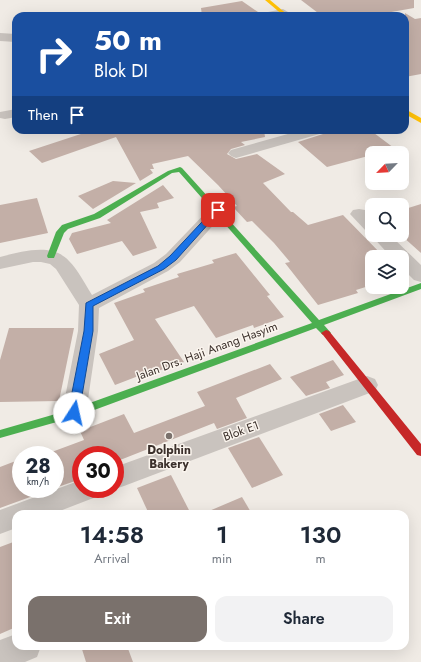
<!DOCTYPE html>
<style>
:root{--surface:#fff;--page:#f2f2f3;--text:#1f2937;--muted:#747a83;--accent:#7a716c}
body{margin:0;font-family:Jost,sans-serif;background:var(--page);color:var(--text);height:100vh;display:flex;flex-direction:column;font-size:15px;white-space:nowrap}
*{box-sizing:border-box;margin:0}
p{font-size:13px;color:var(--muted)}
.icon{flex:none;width:22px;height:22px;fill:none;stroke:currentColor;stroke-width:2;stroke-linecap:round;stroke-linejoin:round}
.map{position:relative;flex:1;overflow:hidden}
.side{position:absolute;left:12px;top:510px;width:397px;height:140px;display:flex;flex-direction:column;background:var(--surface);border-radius:12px;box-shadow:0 4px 16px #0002}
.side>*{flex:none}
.guide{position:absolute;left:12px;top:12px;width:397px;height:122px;border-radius:12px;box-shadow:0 4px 16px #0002;background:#1a4fa0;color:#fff;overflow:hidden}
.needle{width:26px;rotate:245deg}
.controls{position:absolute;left:365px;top:146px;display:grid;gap:8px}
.controls a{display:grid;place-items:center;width:44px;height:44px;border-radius:8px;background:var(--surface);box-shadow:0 4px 16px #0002;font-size:20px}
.speed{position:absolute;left:12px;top:446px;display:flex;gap:8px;font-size:20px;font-weight:700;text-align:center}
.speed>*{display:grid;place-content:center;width:52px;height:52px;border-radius:50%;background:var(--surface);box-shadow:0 4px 16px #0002;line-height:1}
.speed small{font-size:10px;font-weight:400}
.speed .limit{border:6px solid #d22;background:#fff;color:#111}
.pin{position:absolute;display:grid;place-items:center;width:34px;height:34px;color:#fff;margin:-17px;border-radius:8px;box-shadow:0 2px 6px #0006}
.me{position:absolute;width:44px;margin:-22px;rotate:10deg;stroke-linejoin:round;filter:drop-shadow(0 0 3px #0008)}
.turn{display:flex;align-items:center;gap:14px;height:84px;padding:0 16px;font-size:18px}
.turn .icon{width:52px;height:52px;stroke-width:2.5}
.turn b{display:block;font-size:28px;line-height:34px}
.then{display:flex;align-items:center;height:38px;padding:0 16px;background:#0003;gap:8px;font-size:15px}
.eta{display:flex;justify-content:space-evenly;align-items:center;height:68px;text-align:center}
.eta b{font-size:24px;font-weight:600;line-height:28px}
.cta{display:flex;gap:8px;margin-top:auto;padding:8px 16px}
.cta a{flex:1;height:46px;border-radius:12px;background:var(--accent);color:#fff;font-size:16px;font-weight:600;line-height:46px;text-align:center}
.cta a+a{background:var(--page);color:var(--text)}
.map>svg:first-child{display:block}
.building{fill:#c3afa7}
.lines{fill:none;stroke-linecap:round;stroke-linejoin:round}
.street{fill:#c9c3be;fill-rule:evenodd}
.fast{fill:#4caf50;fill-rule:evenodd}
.slow{fill:#ffc107;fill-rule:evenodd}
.jam{fill:#c62828;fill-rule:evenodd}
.route{fill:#1a73e8;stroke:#114b97}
.poi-dot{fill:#7a716c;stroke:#fbf5ee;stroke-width:1.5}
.labels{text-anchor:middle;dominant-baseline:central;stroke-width:3;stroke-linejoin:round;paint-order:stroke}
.street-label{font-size:12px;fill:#3b302b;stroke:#fbf5ee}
.poi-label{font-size:12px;font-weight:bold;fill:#3b302b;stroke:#fbf5ee}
</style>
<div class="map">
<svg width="421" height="662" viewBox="0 0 421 662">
<rect width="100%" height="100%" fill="#f0ebe5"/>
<g class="building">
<path d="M301,0h113v8l-45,8h-47z"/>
<path d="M242,1l16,11 -4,4h-52l-1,-8z"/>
<path d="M405,13l10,6 6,-1v56l-16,3z"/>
<path d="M93,130h171l1,7 -24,5 4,3 -14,4 -4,5 9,5 21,-5 28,20 -22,9 28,29h2l15,13 35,-10 41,42h-12v28l-16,5 2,3 -40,12 -33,-42 5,-1 -16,-19 -22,-22 -5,1 -14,-15 4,-1 -19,-21 -30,-29 -36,8 2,5h-4l3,4 -13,8 -24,-44 -74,26 -13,-12z"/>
<path d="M326,130h44l24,18 -22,5v2l-45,12 -29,-25 25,-8z"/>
<path d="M113,181l23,2 -43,26 -15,-13z"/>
<path d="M163,185l11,13 -17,5 2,5 -19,4 17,36 -24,8 -11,-15 -45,13 -8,-15 3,-6 39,-10 -4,-3z"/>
<path d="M37,198l11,35 -48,10v-38z"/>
<path d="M421,204v49l-19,-17v-26z"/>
<path d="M236,253l34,42 -3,1 17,21 -30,11 -1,-3 -37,13 -22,-32 -39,13 29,43 -29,10 -1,-2 -39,15 -16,-31 35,-14 -20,-37 31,-11 -2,-3 36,-12 -2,-3 37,-11 -2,-3z"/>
<path d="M9,328h65l-15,73 -59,1v-42z"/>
<path d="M333,360l11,15 -18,7 4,6 -24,8 -16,-19z"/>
<path d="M270,364l12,15 -46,19 11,20 -30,11 -3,-6 -99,39v-7h-34v24l-26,9v-33h-5l-1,-2 35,-13 -4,-9 44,-17 10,19 71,-27 -8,-14z"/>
<path d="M343,405l13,17 -25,9 -12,-17z"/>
<path d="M259,437l24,38 -31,13 -24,-40z"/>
<path d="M21,459v30h31l-52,19v-41z"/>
<path d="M171,475l20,39h-42l-12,-26z"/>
<path d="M242,497l10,17h-50z"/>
<path d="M16,541v86l-16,7v-87z"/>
<path d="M81,646h46l6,16h-47z"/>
</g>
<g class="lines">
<g class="street">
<path d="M283,9l5,3 -1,2 -8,2h-23l2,-2z"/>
<path d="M0,33l16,1v8l-16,-1z"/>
<path d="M16,109v8l-11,2 -5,-1v-6z"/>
<path d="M302,130h23l-2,3 -87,25 -5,-2 -3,-3 3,-3z"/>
<path d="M218,205l6,1 3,4 -47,52 -12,9 -69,37 -1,23 -12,82 -4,7 -8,2 -8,-2 -4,-7 16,-82 1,-26 -23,-36 -6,-5 -9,-2h-8l-33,7v-12c21,-5 52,-15 69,4 9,9 16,23 23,34l62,-32 12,-9 46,-48z"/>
<path d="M359,209l6,1 7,7v15l-6,-1 -16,-17 3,-4z"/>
<path d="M372,234v1h18l31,30v17l-7,-2 -12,-12v-11h-11l-20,-22z"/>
<path d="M367,376l8,3 3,6 -3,6 -251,95 -9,3v-22z"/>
<path d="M81,480v9h19l-4,8 -44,17h-36v14l-16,6v-24z"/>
<path d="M16,634v12h25l-4,11 -12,5h-25v-22z"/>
</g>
<path class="fast" d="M180,167l2,1 137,152 102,-37v6l-97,36 7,8 -2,2h-6l-7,-7 -238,88 -78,22v-8l73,-21 239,-86 -133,-151 -7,1 -72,45 -32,11 -4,4 -10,25h-6l-1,-2 9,-24 6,-7 32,-11 74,-43z"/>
<g class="slow">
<path d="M265,0h5l19,16h-5z"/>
<path d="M405,109l16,9v5l-16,-9z"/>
</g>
<path class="jam" d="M326,330l3,1 92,113v12l-4,-1 -94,-120 -2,-2z"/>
</g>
<path class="route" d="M218,207l2,1v3l-44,49 -12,9 -71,37v25l-14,82 -2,3h-7l-2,-3 16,-82 2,-28 72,-37 12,-10 45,-48z"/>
<circle class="poi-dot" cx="169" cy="436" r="4"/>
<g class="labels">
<g class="street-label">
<text transform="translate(207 351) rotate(-20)">Jalan Drs. Haji Anang Hasyim</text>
<text transform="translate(241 431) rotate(-20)">Blok E1</text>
</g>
<g class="poi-label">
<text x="169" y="450">Dolphin<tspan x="169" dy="14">Bakery</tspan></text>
</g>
</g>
</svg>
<div class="controls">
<a><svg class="needle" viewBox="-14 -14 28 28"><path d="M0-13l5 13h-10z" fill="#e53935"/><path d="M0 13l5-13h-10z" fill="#747a83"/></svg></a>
<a><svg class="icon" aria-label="search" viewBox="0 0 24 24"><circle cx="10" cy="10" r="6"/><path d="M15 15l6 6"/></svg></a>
<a><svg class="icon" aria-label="layers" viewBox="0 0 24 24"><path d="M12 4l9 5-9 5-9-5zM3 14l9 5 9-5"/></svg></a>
</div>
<div class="speed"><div>28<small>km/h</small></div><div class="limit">30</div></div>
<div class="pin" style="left:218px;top:210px;background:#d93025"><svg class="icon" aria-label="arrive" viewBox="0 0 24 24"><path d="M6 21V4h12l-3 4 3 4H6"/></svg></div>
<svg class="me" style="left:74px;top:413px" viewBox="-20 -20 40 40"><circle r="19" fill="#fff"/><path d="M0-13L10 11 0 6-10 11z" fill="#1a73e8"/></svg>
<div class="guide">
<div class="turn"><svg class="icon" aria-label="right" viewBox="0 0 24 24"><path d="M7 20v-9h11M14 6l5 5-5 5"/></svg><div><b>50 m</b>Blok DI</div></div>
<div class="then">Then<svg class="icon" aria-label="arrive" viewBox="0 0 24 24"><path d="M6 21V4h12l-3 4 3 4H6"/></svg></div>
</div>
<section class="side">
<div class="eta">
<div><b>14:58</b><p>Arrival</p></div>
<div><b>1</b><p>min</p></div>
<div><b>130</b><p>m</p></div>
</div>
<div class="cta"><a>Exit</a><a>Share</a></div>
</section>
</div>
